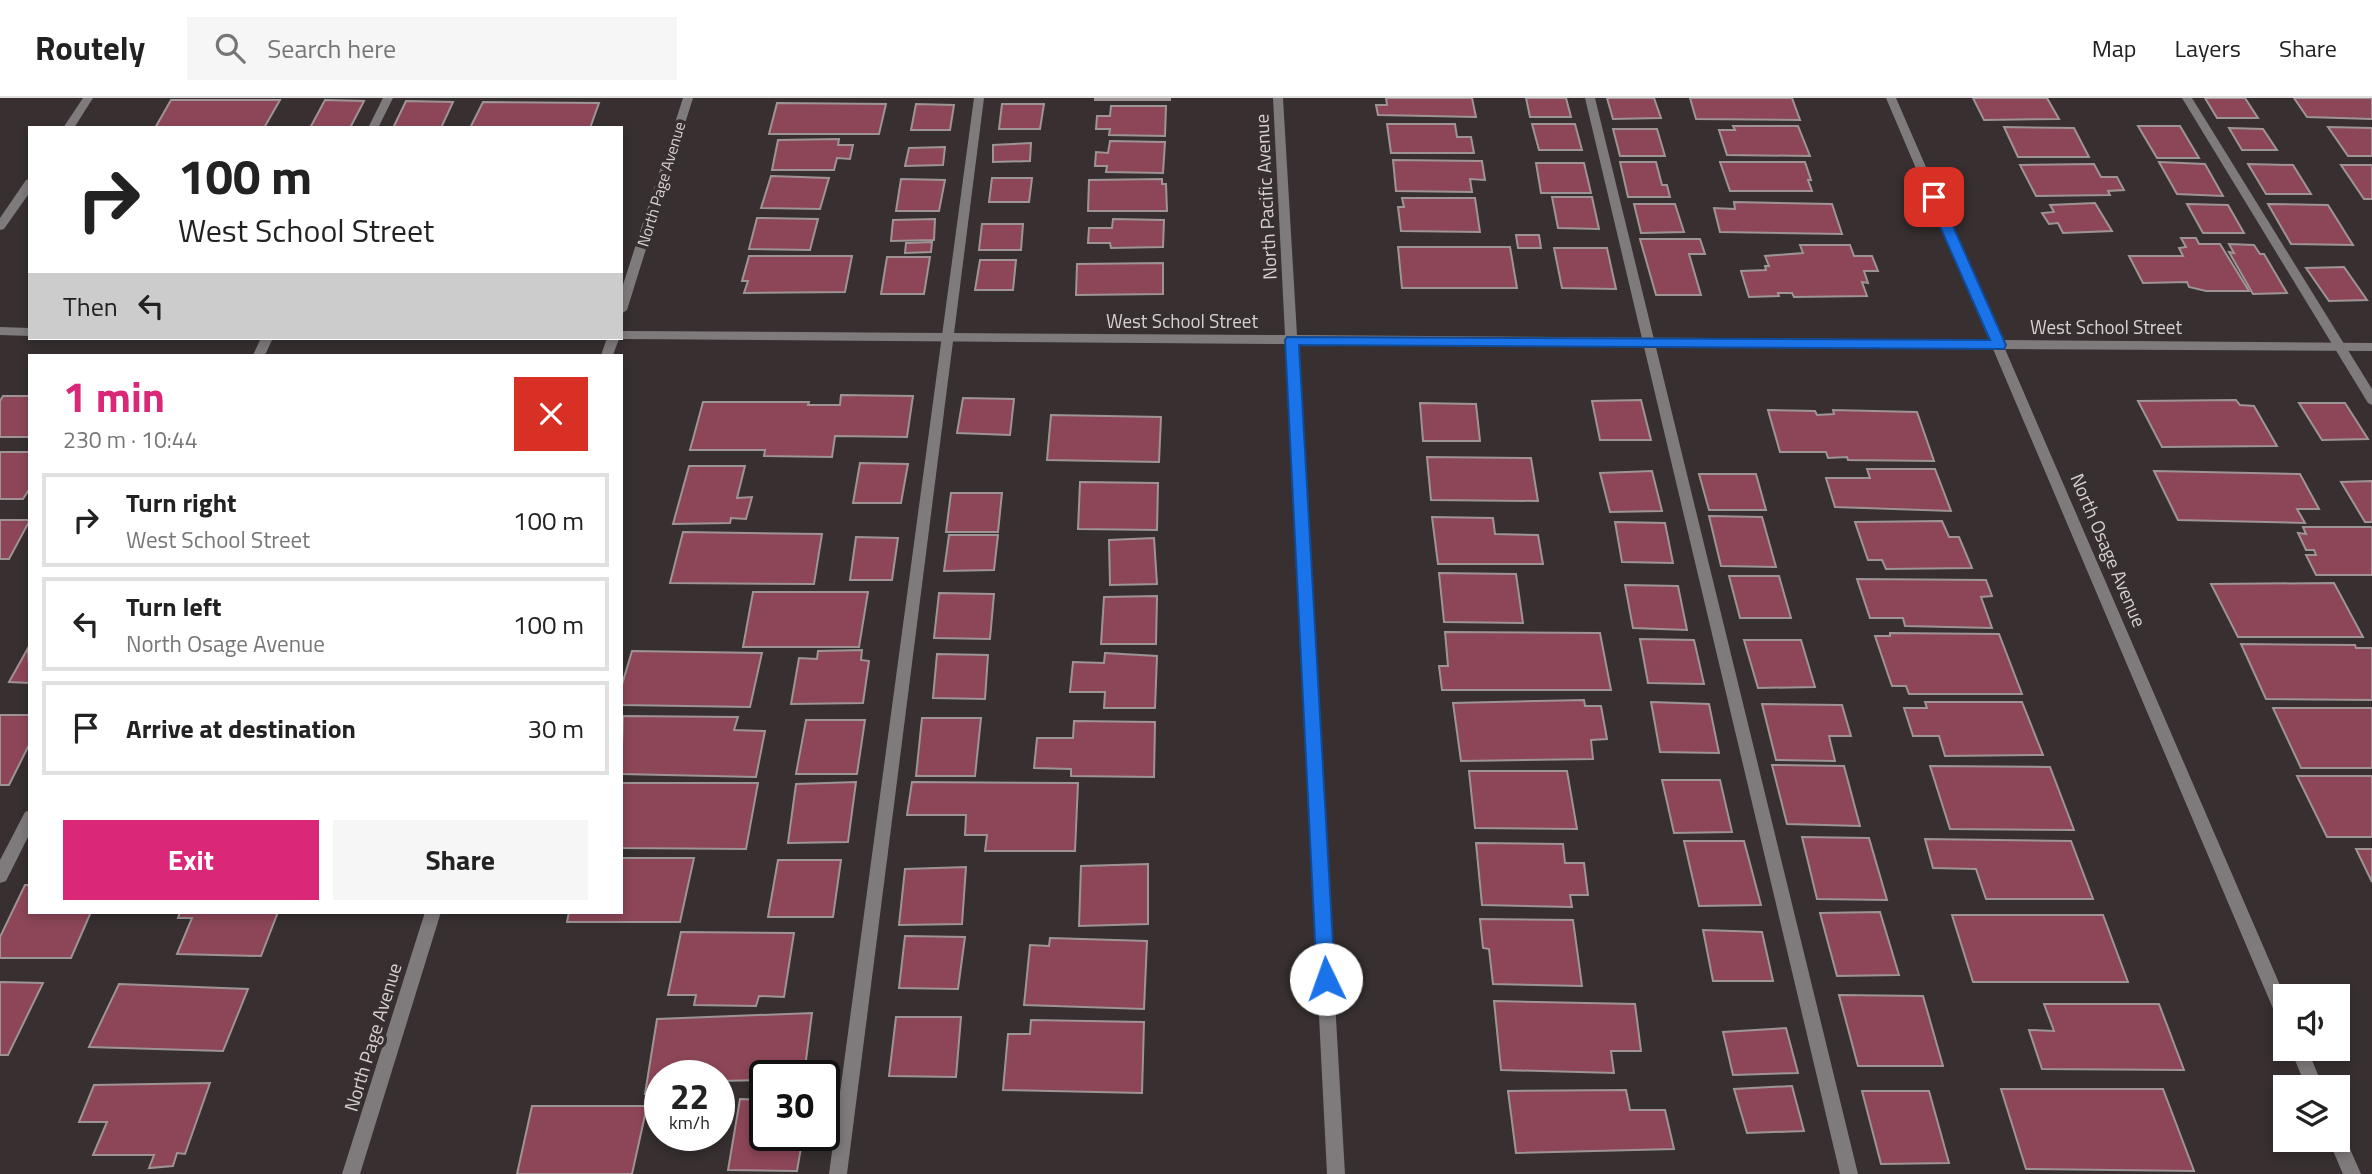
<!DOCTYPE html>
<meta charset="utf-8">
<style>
:root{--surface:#fff;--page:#f6f6f6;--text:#222;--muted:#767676;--line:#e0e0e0;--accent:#db2777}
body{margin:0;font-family:"Titillium Web",sans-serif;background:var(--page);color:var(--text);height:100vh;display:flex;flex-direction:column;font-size:26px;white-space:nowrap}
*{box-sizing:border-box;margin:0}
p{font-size:23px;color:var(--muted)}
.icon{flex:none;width:38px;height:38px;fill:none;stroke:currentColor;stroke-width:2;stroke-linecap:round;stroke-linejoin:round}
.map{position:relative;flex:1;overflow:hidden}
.details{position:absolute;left:28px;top:256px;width:595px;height:560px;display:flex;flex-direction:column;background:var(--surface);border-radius:0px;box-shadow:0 4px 10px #0003}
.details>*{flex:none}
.hud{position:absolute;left:28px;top:28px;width:595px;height:214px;border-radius:0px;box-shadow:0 4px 10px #0003;background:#fff;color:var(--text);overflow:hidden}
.controls{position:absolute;left:2273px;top:886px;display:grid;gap:14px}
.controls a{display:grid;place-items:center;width:77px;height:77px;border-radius:0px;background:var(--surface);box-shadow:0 4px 10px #0003;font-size:35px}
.speed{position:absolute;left:644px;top:962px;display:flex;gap:14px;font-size:35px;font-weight:700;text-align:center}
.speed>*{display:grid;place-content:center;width:91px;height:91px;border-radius:50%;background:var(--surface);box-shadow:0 4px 10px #0003;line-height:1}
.speed small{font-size:18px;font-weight:400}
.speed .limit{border:4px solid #111;border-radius:10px;background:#fff;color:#111}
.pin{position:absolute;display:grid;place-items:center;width:60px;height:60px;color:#fff;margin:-30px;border-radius:14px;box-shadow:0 4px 10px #0006}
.me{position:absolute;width:77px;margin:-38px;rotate:357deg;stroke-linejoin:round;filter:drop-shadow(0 0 5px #0008)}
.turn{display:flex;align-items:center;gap:24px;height:147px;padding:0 35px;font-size:32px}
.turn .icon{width:91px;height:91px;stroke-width:2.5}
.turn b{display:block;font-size:49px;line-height:60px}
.then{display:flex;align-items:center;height:66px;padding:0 35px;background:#0003;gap:14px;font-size:26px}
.round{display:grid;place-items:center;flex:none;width:74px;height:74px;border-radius:0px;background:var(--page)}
.summary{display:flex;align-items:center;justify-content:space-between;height:119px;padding:0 35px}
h1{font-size:42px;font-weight:700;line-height:52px;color:var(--accent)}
.cta{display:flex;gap:14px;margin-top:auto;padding:14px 35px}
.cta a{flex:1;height:80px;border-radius:0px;background:var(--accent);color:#fff;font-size:28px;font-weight:700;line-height:80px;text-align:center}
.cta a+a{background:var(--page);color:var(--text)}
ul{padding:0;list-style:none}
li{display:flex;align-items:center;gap:21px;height:94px;margin:0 14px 10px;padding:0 21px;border:4px solid var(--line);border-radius:0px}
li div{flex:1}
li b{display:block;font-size:26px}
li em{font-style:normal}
header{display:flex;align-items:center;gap:42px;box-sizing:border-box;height:98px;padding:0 35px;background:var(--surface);border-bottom:2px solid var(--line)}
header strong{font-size:33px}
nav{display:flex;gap:38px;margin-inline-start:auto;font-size:24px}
.search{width:490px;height:63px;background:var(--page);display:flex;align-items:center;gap:18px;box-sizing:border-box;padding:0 24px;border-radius:0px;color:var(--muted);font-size:26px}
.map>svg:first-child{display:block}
.building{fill:#8c4657;stroke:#9e9496;stroke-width:2}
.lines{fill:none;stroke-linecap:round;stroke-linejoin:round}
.service{fill:#7f7b7c;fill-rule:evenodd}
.minor{fill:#7f7b7c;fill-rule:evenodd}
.route{fill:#1a73e8;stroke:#114b97;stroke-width:2}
.labels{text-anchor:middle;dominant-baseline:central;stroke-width:7;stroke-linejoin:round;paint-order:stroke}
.far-street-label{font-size:16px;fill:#d8d2d3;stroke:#372f30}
.street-label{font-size:19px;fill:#d8d2d3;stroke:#372f30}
</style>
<header>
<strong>Routely</strong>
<div class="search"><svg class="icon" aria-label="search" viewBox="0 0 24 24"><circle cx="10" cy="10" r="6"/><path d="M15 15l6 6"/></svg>Search here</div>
<nav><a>Map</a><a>Layers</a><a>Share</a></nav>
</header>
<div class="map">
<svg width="2372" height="1076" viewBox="0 0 2372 1076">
<rect width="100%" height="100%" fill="#372f30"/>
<g class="building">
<rect x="1095" y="0" width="75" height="2"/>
<path d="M1386,0h86l4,19 -98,-2 -2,-10h11z"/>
<path d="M1526,0h40l5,19h-41z"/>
<path d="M1607,0h47l7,20 -48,1z"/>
<path d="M1690,0h102l8,22 -104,-1z"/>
<path d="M1973,0h74l12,21 -75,1z"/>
<path d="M2205,0h40l13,20h-41z"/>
<path d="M2294,0h78v21l-65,-2z"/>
<path d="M171,2h109l-16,28h-109z"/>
<path d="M325,2l39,1 -14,27h-40z"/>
<path d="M406,3l47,1 -12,26h-48z"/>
<path d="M483,4l116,1 -9,25h-120z"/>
<path d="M777,5l109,1 -7,30h-110z"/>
<path d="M916,6l38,1 -4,25h-39z"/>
<path d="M1002,6h42l-4,25h-41z"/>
<path d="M1111,8h55l-1,30 -56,-1 1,-6h-14l1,-13h13z"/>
<path d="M1387,26h68l2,13h14l3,16h-83z"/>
<path d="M1532,26h43l7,26h-43z"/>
<path d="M1733,28h65l12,30 -83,-1 -8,-25h16z"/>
<path d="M2138,28h42l19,32h-42z"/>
<path d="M2004,29l70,1 15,29h-71z"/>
<path d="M2328,29l44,1v28h-24z"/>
<path d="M2229,30l34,1 14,21h-35z"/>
<path d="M1613,31h44l8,27h-45z"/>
<path d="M839,41l-1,6h15l-3,14 -13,-1 -3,12h-62l6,-30z"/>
<path d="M1110,43l55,1 -2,31 -57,-1 1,-6h-12l1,-14 12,1z"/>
<path d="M1031,45l-1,18 -37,1v-17z"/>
<path d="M945,49l-2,18 -38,1 4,-18z"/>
<path d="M1393,62l89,1 3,19 -15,-1 2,13 -76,-1z"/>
<path d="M1620,64h36l6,23h5l3,12h-42z"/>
<path d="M1720,64h85l6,18h-3l4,11h-82z"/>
<path d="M2159,64l46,2 18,32 -46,-2z"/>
<path d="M1536,65h48l7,30h-50z"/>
<path d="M2094,66l7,13h16l7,13 -16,1 2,4 -74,1 -16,-31z"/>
<path d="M2248,66l45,1 18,29h-45z"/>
<path d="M2341,67h31v34h-8z"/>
<path d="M771,78l58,2 -9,31 -59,-1z"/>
<path d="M992,80h40l-3,24h-40z"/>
<path d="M901,81l44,1 -6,31h-43z"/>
<path d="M1162,81v5h4l1,27h-79l1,-31z"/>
<path d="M1552,99h40l7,32 -41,-1z"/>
<path d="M1402,100h73l5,34 -79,-1 -3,-24h6z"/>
<path d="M1734,104l98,2 10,30 -122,-2 -6,-24 21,1z"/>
<path d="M2095,105l17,28 -49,2 -5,-10 -9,1 -7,-11 12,-1 -4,-7z"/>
<path d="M1634,106h41l9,28 -43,1z"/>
<path d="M2187,106l41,1 16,28h-41z"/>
<path d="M2268,106l60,1 25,40 -62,-1z"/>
<path d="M757,120l61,1 -8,31 -61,-1z"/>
<path d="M935,121l-1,21 -43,1 2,-21z"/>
<path d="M1113,121l51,1 -1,27 -52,1 -1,-5h-22l1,-15h23z"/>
<path d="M982,126h41l-2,26h-42z"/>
<path d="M1516,137h23l2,13h-23z"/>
<path d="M2181,140h15l3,6h21l29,47h-43l-17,-4 -2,-5 -44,1 -14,-27h54l-4,-8 7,-1z"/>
<path d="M1640,141h60l5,15h-16l12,41h-45z"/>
<path d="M932,144l-1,10 -26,1 1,-10z"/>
<path d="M2229,146l25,1 6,9h4l23,39 -34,1 -24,-42 5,1z"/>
<path d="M1800,147h50l4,11h18l6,15h-14l4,12 -6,-1 5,14 -73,1 -2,-4h-14l1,3 -30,1 -8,-26 25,-1 -1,-4h4l-4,-10 38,-3z"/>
<path d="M1398,149h112l7,41h-115z"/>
<path d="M1554,150h53l9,41 -54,-1z"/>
<path d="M749,158h103l-7,36 -101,1 4,-12h-6z"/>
<path d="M887,159h43l-6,37h-43z"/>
<path d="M980,162h36l-3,30h-38z"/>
<path d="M1163,165v31l-87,1 1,-31z"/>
<path d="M2344,169l23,33 -38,1 -23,-33z"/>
<path d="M841,297l72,1 -6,41 -72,-1 -3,21 -68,-1 1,-6h-75l13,-48h106l-1,3h32z"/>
<path d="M3,298h27v41h-30v-36z"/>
<path d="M963,300l51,1 -4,36 -53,-2z"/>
<path d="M1641,302l10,40h-51l-8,-39z"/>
<path d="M2236,302l4,5 14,1 23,40 -115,1 -24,-46z"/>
<path d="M1420,305l56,1 4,37h-57z"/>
<path d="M2299,305h46l23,36 -46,1z"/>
<path d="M1768,312l47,1 2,4 17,-1 -1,-4 84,2 17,49 -86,-1 -1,-3 -19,1 -2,-6h-46z"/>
<path d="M1051,317l110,2 -2,45 -112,-2z"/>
<path d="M0,354h30v36l-7,11h-23z"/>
<path d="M1427,359l104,1 7,43 -107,-1z"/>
<path d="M860,365l48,1 -7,39h-48z"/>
<path d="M689,368h56l-8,32 15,-1 -6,22 -15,-1 -1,5 -57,1z"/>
<path d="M1867,371h68l16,42 -116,-4 -9,-29h44z"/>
<path d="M1652,373l10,40 -52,1 -10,-39z"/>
<path d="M2154,373l146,3 19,35h-22l8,14 -127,-3z"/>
<path d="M1699,376h57l10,36h-57z"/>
<path d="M2372,383v41h-7l-24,-40z"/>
<path d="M1080,384l78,1 -1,47 -79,-1z"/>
<path d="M951,395h51l-4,39h-52z"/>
<path d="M1709,418l53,1 14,50 -55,-1z"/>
<path d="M1432,419l61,1 2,16 43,1 5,29h-105z"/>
<path d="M0,422h30l-21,39h-9z"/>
<path d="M1942,423l7,16h10l13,31 -86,1 -4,-9h-14l-13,-38z"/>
<path d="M1615,424l50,1 8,40 -51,-1z"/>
<path d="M2303,429h69v48h-56l-10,-20h10l-2,-5h-8l-8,-17 8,1z"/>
<path d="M683,434l139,2 -8,50 -144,-1z"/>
<path d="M949,437h49l-4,35 -50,1z"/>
<path d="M856,439l42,1 -6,42h-42z"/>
<path d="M1154,440l3,46 -47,1 -1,-45z"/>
<path d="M1439,475l77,1 7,49 -79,-1z"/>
<path d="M1729,478h50l12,42h-51z"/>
<path d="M1857,481l129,1 6,16 -11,1 11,31 -87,-2 -2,-8h-33z"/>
<path d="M2334,485l29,54h-125l-27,-53z"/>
<path d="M1625,487l53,1 9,44 -54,-2z"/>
<path d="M753,494h115l-9,55h-116z"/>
<path d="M939,495l55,1 -4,45 -56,-1z"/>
<path d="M1157,498l-1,48h-55l3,-47z"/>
<path d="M1445,534l155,1 11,57h-169l-3,-24h9z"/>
<path d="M1890,535l109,1 23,60h-113l-3,-8h-14l-17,-50h15z"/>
<path d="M1640,541l54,1 10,44 -56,-1z"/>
<path d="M1744,542h57l14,47 -57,1z"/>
<path d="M2241,546l114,1 1,3h16v52l-106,-1z"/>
<path d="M28,550l2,35 -21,-1z"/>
<path d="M862,552l-1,10 8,1 -6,42 -72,1 8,-46 18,1 1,-8z"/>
<path d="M632,553l130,2 -12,54 -129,-2v-17z"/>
<path d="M1105,555l52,3 -2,52h-51l1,-16h-35l3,-30 31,1z"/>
<path d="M937,556l51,1 -3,44 -52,-1z"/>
<path d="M1584,602l1,6h16l6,33 -16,1 2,19 -132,2 -8,-58z"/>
<path d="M1651,604l58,2 10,49 -59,-1z"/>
<path d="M1925,604h97l21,53 -98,1 -6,-20h-26l-9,-28h23z"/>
<path d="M1762,606l80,1 9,31h-22l6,25 -59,-1z"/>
<path d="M2273,610h99v60h-71z"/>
<path d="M0,617h30v28l-21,42h-9z"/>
<path d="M623,618l115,1 -4,13 31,1 -9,46 -135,-3z"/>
<path d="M922,620h59l-6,58h-59z"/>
<path d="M806,622h59l-8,54h-61z"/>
<path d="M1074,623l81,1 -1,55 -83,-1v-7l-37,-1 3,-30h36z"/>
<path d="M1772,667l72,1 16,60 -73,-2z"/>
<path d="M1930,668l120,1 24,63 -124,-1z"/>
<path d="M1469,673h98l10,58 -102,-1z"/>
<path d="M2297,678h75v61h-45z"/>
<path d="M1662,682h58l12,52 -58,1z"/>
<path d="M856,684l-8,60 -60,1 8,-59z"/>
<path d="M912,684l166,1 -3,68h-90l2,-16h-22l1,-20h-59z"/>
<path d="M621,685h137l-12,66 -125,-1z"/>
<path d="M1802,739l67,1 18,62 -70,-1z"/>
<path d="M1925,741l146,2 22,58h-107l-10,-30 -43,-1z"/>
<path d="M1684,743h60l17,64 -62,1z"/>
<path d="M1476,745l87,1 2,19h19l4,32h-18l2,12 -90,-2z"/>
<path d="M2356,751h16v33z"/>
<path d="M621,760h73l-14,64h-113l2,-10h52z"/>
<path d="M778,762h63l-8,57h-65z"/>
<path d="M1148,766v60l-69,2 2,-60z"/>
<path d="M966,769l-4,57 -63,1 6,-56z"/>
<path d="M25,787h5v27h61l-20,46h-71v-21z"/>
<path d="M180,814h98l-17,44 -84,-2 15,-36h-14z"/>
<path d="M1880,814l19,63 -62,1 -17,-63z"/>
<path d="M1952,817h151l25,67h-155z"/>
<path d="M1480,821l93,1 9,66 -89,-2 -4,-35 -6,-1z"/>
<path d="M1703,832l59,2 11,49h-60z"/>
<path d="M681,834l113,1 -10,64 -25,-1 -3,10 -62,-1 2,-10h-28z"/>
<path d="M905,838l60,1 -7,52 -59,-1z"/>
<path d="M1050,840l97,3 -3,68 -120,-4 6,-60 19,1z"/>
<path d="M0,884l43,1 -35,72h-8z"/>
<path d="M119,886l129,5 -25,62 -134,-4z"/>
<path d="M1839,897l84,1 20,70h-85z"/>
<path d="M1494,903l141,3 6,47h-30l3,22 -113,-3z"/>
<path d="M2044,906h115l25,66 -142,-1 -13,-39 25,1z"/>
<path d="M812,915l-8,63h-39v4l-46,1v-5h-59v17l-15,1 12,-75z"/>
<path d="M896,919h65l-5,60 -67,-1z"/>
<path d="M1031,922l113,2 -2,71 -139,-3 5,-56h22z"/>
<path d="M1786,930l12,45 -65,2 -10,-43z"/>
<path d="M210,985l-25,71 -8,-1 -4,13 -24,2 5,-13h-61l14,-33h-28l15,-37z"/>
<path d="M1792,988l12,45 -57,2 -13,-44z"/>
<path d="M2001,991h162l31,82 -168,-2z"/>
<path d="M1626,992l4,20h35l9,39 -158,4 -8,-62z"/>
<path d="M1862,993h67l20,72 -68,1z"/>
<path d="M740,1001l25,1v36h38l-6,35 -69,-1z"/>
<path d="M532,1008h115l-15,68h-115z"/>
</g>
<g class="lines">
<g class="service">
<path d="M383,0h10l-15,30h-10z"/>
<path d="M974,0h10l-137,1076h-18z"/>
<path d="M1585,0h10l263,1076h-18z"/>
<path d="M2182,0h10l180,291v16l-4,-2z"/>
<path d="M261,240h12l-8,17h-12z"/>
<path d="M30,712v23l-24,48 -6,2v-23l25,-48z"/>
</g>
<g class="minor">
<path d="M83,0h10l-19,30h-11z"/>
<path d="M683,0h10l-66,212 -6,4v-23z"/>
<path d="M1273,0h10l14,237 692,5 -103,-242h10l105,242 371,3v8l-367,-2 281,650v28l-6,-2 -287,-676 -696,-5 48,830h-18l-42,-830 -666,-5 -6,16h-12l6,-17h14v-7l664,4z"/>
<path d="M30,81v13l-26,37 -4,1v-12l26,-38z"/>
<path d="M0,229l30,1v8l-30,-1z"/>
<path d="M425,814h16l-81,262h-18z"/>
<path d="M2290,950h17l16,39h-17z"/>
<path d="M2338,1033l5,2 18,41h-18l-15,-35h10z"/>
</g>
</g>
<path class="route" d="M1934,95l6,4 66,148 -2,4 -705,-4 36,634 -3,7 -6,3 -7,-3 -2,-7 -32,-639 2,-3 703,3 -63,-143z"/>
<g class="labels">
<g class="far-street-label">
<text transform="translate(661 86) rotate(-73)">North Page Avenue</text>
</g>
<g class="street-label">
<text transform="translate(1265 99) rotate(-93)">North Pacific Avenue</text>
<text x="1182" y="222">West School Street</text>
<text x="2106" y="228">West School Street</text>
<text transform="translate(2109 452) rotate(67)">North Osage Avenue</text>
<text transform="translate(372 939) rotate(-73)">North Page Avenue</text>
</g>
</g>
</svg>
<div class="controls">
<a><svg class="icon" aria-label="sound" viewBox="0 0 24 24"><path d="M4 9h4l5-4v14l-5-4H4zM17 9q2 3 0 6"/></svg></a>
<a><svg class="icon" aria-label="layers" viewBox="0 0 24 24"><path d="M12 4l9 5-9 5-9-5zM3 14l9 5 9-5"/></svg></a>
</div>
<div class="speed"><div>22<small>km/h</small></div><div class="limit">30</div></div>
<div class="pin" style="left:1934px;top:99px;background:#d93025"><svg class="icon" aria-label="arrive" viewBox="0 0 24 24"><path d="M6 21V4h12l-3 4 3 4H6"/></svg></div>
<svg class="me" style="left:1326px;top:881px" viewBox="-20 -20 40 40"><circle r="19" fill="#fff"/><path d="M0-13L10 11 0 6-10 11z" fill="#1a73e8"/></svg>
<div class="hud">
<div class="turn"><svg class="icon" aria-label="right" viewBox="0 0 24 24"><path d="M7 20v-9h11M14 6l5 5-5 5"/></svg><div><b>100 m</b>West School Street</div></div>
<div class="then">Then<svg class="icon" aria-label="left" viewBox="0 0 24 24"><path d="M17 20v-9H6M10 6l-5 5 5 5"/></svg></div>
</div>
<section class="details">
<div class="summary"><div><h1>1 min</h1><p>230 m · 10:44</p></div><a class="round" style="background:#d93025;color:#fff"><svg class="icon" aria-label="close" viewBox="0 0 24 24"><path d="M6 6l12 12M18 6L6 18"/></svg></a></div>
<ul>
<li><svg class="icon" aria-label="right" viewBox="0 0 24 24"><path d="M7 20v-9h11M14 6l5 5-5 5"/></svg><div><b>Turn right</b><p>West School Street</p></div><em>100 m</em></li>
<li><svg class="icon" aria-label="left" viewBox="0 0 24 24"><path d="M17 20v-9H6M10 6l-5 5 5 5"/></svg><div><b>Turn left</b><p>North Osage Avenue</p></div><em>100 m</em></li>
<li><svg class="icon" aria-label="arrive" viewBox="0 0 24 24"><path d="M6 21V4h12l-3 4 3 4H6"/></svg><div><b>Arrive at destination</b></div><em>30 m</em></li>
</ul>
<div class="cta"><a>Exit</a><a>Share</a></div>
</section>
</div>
